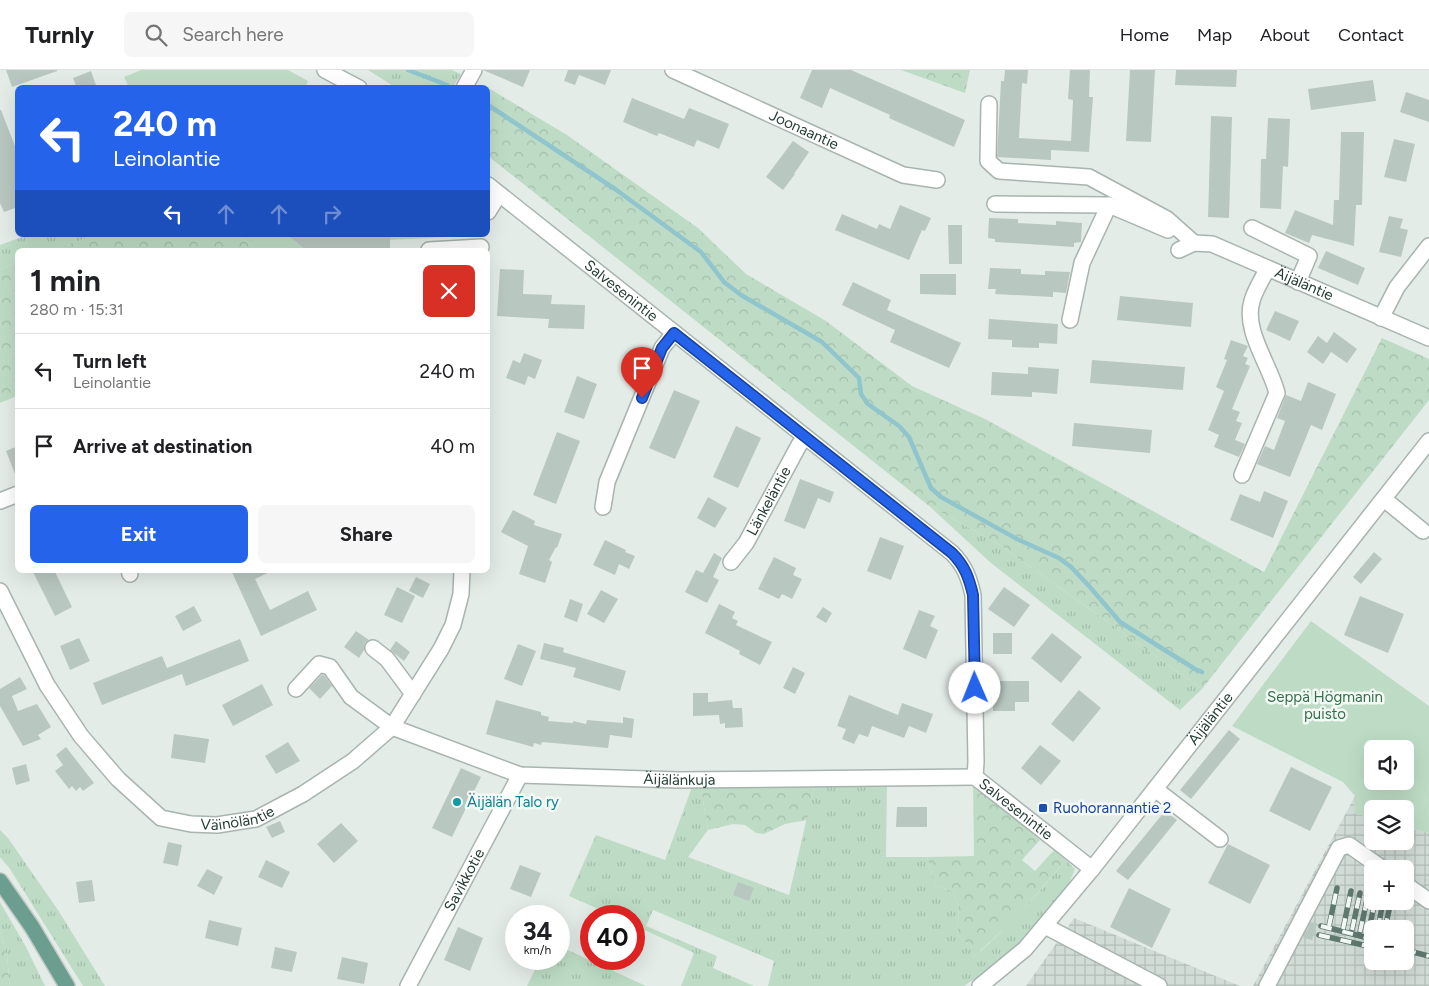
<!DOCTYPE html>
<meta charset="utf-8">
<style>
:root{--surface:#fff;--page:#f6f6f6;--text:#202124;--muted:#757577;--line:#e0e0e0;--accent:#2563eb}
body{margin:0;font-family:Figtree,sans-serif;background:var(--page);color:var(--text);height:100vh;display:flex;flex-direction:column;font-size:19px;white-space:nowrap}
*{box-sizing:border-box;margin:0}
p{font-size:16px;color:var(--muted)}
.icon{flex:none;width:28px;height:28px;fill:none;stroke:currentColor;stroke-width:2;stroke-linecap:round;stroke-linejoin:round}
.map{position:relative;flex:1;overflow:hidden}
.drawer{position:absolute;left:15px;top:178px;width:475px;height:325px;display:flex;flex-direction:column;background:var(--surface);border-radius:8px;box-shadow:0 5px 20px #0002}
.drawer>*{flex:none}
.banner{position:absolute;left:15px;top:15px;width:475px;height:152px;border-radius:8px;box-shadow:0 5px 20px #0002;background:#2563eb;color:#fff;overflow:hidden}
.buttons{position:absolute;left:1364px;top:670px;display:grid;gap:10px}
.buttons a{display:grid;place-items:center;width:50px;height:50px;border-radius:8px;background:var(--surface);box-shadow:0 5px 20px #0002;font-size:25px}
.speed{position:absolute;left:505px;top:835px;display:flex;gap:10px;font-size:25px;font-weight:700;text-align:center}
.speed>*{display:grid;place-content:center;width:65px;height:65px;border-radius:50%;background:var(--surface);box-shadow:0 5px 20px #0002;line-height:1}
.speed small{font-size:12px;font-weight:400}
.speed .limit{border:8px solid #d22;background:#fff;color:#111}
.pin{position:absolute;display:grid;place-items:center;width:42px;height:42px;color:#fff;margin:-51px -21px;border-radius:50% 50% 50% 0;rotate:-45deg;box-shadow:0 0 5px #0007}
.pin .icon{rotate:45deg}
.me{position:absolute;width:55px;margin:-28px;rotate:359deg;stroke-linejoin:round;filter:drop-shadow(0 0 4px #0008)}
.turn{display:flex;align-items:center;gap:18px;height:105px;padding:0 15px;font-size:22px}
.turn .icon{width:65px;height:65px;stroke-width:2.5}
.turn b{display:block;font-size:35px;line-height:42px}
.lanes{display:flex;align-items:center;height:48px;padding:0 15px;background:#0003;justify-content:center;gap:25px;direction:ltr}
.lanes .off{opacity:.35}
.round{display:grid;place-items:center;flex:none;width:52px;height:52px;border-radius:8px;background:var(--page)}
.overview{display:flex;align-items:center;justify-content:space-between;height:85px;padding:0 15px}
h1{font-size:30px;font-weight:700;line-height:38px}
.primary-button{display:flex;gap:10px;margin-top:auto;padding:10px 15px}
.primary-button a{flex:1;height:58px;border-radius:8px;background:var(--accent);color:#fff;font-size:20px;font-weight:700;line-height:58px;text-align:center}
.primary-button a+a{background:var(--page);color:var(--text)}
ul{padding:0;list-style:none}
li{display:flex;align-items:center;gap:15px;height:75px;padding:0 15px;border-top:1px solid var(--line)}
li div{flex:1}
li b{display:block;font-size:19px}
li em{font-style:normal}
header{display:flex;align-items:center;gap:30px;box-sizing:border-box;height:70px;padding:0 25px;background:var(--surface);border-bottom:1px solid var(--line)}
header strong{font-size:24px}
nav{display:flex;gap:28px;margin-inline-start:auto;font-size:18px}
.search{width:350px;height:45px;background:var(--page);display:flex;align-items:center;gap:12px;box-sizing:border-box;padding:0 18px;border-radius:8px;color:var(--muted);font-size:19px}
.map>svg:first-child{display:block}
.industrial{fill:url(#industrial-grid);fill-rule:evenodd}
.grass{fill:url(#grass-tufts)}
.forest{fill:url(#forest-crowns)}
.park{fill:#bedcc5;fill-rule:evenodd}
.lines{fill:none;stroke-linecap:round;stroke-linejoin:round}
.stream{stroke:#90c5cd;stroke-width:4.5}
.building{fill:#b9c7c1}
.minor-casing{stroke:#a7b4af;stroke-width:18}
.major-casing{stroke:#c2c9c6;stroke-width:18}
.minor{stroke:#fff;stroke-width:15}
.major{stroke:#6c9e90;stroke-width:15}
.rail-casing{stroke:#5f7870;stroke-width:5.5}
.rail{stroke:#f4f9f6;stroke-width:4;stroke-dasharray:11;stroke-linecap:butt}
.route-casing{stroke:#184099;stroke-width:12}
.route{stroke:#2563eb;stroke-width:9}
.culture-dot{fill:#0f9aa8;stroke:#f4f9f6;stroke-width:2}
.transit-dot{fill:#1a4fb4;stroke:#f4f9f6;stroke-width:2}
.labels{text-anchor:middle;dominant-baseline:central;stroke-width:5;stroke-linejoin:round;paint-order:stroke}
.street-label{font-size:15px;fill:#253d35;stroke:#f4f9f6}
.park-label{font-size:15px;fill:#327148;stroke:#f4f9f6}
.culture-label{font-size:15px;fill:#0d838f;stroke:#f4f9f6;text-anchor:start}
.transit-label{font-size:15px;fill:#164399;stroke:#f4f9f6;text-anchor:start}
</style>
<header>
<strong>Turnly</strong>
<div class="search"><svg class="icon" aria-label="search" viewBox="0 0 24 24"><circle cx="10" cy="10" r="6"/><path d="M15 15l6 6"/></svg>Search here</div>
<nav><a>Home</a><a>Map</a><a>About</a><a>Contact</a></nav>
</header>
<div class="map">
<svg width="1429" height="916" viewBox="0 0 1429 916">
<defs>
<pattern id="industrial-grid" width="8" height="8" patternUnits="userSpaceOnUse" patternTransform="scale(1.25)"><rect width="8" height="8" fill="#d2dcd7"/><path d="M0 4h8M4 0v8" fill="none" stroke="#b4beb9"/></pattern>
<pattern id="grass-tufts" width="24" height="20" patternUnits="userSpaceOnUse" patternTransform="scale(1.25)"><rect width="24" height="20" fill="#bedcc5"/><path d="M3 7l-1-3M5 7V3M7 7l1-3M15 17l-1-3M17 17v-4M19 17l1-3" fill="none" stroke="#a3beaa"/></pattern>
<pattern id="forest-crowns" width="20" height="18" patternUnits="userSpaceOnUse" patternTransform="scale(1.25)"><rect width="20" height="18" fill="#bedcc5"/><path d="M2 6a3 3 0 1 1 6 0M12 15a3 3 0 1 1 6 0" fill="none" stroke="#a3beaa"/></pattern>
</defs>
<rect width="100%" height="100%" fill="#e4ece8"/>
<g class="industrial">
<path d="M1355,726l-1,17 18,5v23h33v-14l24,6v153h-176zM1372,799h33v32h-33zM1372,859h33v32h-33z"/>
<path d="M1074,848l166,68h-214z"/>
</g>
<g class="grass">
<path d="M368,0h84l9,4 -8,13h-58z"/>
<path d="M28,165h68l-44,15h-34l-1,12 -17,7v-24z"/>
<path d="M928,435l72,40 202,144 -22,21 -189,-147z"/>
<path d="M887,716l-1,71h41l9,29 17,5 6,17 -2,27 15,13v10c36,-29 65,-64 94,-98l9,9 -7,17 -31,40 -22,22 -20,17 -31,21h-196l6,-25 -121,-51 -7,16 71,30 -4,12 41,18h-73l13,-33 -60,-28v-9h-20l-45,-20 27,-61 69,25 27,-73 9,1 7,42 -20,27 101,38 25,-108z"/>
<path d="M0,760l8,8 50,72 47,76h-22l-73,-117 -10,-12z"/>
<path d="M0,832l26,45 19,39h-35l-3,-30 -7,-25z"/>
<path d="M559,876l87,40h-119l13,-27h19z"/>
</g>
<g class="forest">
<path d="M901,0h69l-5,23z"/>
<path d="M485,16l82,49 131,93 48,46 80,47 86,65 73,33 279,153 118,-234 47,21v41l-227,289 -202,-144 -72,-40 -440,-349v-68l-4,-1z"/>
<path d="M96,165h141l20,15h-205z"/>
<path d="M17,192v134l-17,7v-134z"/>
<path d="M973,716l6,2 61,52 -18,20 13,11 19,-21 12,10 -52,60 -42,38v-10l-15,-13 2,-27 -6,-17 -17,-5 -9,-29 47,-1z"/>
<path d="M814,717l-7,33 -22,4 -21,10 -8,-1 -11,-8 -12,-1 -25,6 -7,-42z"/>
<path d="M0,861l7,25 3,30h-10z"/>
</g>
<g class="park">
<path d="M141,0h147l20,11 -3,7 -176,-1 -5,-10z"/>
<path d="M237,165h50l19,15h-49z"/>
<path d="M390,165h76v1l-76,4z"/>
<path d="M1311,551l118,85v127l-24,-6v-18h-33v9l-18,-5 1,-17 -12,-14 -111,-56zM1372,679h33v32h-33z"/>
</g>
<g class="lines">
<g class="stream">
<path d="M408,0l39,15"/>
<path d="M488,35l127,84 86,63 23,30 17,13 81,47 37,36 2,16 7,10 31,22 10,11 22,51 10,9 78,43 40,18 12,9 18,19 31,36 75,47 7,3"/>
</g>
</g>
<g class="building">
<path d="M6,0h51v1l-45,16z"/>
<path d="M483,0h47l-7,17z"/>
<path d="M568,0h43l-6,15 -26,-10 -4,10 -11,-4z"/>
<path d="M812,0h39l114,50 -11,27 -65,-29 1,-3 -60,-27 -8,20 -22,-10z"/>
<path d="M1005,0h23l-1,14 -5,-1 -3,55 52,3 2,-41 -5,-1 2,-29h20l-1,27h4l-4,55 -38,-2v10l-54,-3 4,-76h3z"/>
<path d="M1130,0h25l-4,72 -25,-1z"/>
<path d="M1176,0h61l-1,17 -61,-2z"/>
<path d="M91,1l6,17h-20l-4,-10z"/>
<path d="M1373,10l3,21 -65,9 -3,-21z"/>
<path d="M1406,22l23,8v22l-29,-10z"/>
<path d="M632,28l52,21 5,-11 40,16 -10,25 -22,-9 -3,7 -35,-14 -2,3 -34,-14z"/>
<path d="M0,40h1l17,44v53l-14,5 -4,-9z"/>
<path d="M1211,46l21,1 -3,101 -21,-1z"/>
<path d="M1268,48l22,1 -2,48 -5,-1 -2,43 -21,-1 1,-49h5z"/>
<path d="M1341,62h23l-2,73h-6l-2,41 -42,-11 -3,8 -24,-10 10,-23 38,15 1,-25h5z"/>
<path d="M1394,69l21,5 -9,38 -22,-5z"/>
<path d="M793,71l16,11 -15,22h1l-12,16 -17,-13z"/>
<path d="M900,135l31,13 -6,13 -3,-1 -13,30 -74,-30 7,-16 35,15 2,-5 11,5z"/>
<path d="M1389,146l14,3 -3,9 8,2 -7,27 -22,-5z"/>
<path d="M989,148l29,1v4l38,2v-4l26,2 -1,19 -7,1v4l-79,-5v-3l-7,-1z"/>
<path d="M948,155h14v39h-13z"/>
<path d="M287,165h103v15h-84z"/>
<path d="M1326,181l39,17 -7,17 -40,-17z"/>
<path d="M990,198l31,1v5l24,1v-4l25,1 -4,21 -13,-1v5l-58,-3 1,-5h-8z"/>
<path d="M500,199l24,1 -1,24 29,1 -1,9 34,1 -1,24 -36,-1 1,-9 -52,-3z"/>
<path d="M920,204h36v21l-36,-1z"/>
<path d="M853,212l38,18 -4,10 74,33 -12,25 -59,-26 5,-12 -53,-25z"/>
<path d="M1120,226l73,7 -2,24 -74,-7z"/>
<path d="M1275,241l24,10 -9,20 -24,-11z"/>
<path d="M989,249l69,5 -1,20 -18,-1v5l-27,-1v-7l-24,-1z"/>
<path d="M1334,262l23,17 -10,14 -16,-11 -8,12 -16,-12 11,-16 9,7z"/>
<path d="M1231,270l17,6 -5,10 5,2 -3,6 5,2 -18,43 8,3 -4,9 6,2 -7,17 10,4 -6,13 -25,-10 5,-12 -11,-5 16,-39 -8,-4 11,-27 -3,-1z"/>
<path d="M524,283l18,7 -7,19 -7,-3 -3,9 -19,-7 7,-18 7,3z"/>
<path d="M1092,290l93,7 -2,23 -93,-7z"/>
<path d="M1028,297l31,2 -2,25 -25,-2v5l-41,-2 1,-23 36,2z"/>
<path d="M577,306l20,8 -13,35 -20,-7z"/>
<path d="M1308,312l28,12 -14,36 -11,-5 -21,52 -33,-13 8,-18 9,4 11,-29 -8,-3 9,-23 15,6z"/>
<path d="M674,320l26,11 -25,58 -26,-11z"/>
<path d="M1074,353l78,7 -2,23 -78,-7z"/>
<path d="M736,356l25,12 -23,50 -25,-11z"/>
<path d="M557,362l23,9 -24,63 -23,-9z"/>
<path d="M18,376v33h-1l-11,-28z"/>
<path d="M800,409l34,13 -4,11 -12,-5 -13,31 -21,-8z"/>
<path d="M1264,421l24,10 -15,37 -43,-18 10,-26 20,8z"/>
<path d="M708,427l19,11 -12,20 -18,-10z"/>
<path d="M513,440l22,11 -1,4 28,9 -5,14 -1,-1 -7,13 3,2 -7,21 -26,-9 9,-28 -27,-14z"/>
<path d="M880,467l24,9 -13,34 -24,-9z"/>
<path d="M605,470l21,10 -1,2 10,4 -6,13 -10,-5 -4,11 -22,-10z"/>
<path d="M1374,482l8,7 -21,25 -8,-7z"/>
<path d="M714,483l8,5 -9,19 6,3 -12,23 -22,-11 11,-22 7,3z"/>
<path d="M774,487l22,11 -3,7 9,4 -10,20 -10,-5 -3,5 -21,-10z"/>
<path d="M32,500h22l18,37 -17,9z"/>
<path d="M231,500h43l-19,9 15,31 38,-19 9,19 -56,26z"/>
<path d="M416,507l14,7 -7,14 -14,-7z"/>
<path d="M397,517l18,9 -13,27 -18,-8z"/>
<path d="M1004,517l26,18 -16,22 -26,-18z"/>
<path d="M601,520l17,9 -14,24 -17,-9z"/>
<path d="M1360,526l44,18 -16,39 -44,-18z"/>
<path d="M570,529l13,5 -6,18 -13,-5z"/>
<path d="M719,534l16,8 -3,6 6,3 -2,4 36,17 -12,23 -21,-11 1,-3 -35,-18z"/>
<path d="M194,536l8,15 -19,10 -8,-15z"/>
<path d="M823,537l9,6 -6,10 -10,-6z"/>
<path d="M919,540l16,6 -5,10 8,4 -12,29 -23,-10z"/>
<path d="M356,561l13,9 -4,3 -1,7 -5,8 -15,-11z"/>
<rect x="993" y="563" width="19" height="21"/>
<path d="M1052,563l30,24 -21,26 -30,-25z"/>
<path d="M79,568l11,23 -20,9 -10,-24z"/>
<path d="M240,569l9,22 -63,25 -4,-12 -80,31 -9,-22 69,-27 5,12z"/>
<path d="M396,571l14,11 -6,9 -14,-11z"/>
<path d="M544,573l20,5 -1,4 63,19 -6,20 -47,-14 3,-9 -36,-9z"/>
<path d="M518,574l18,7 -14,35 -18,-7z"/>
<path d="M793,597l12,6 -10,21 -12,-6z"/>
<path d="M322,605h2l8,11 -12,13 -11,-11z"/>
<path d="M20,607l7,12 -15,7 6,15 19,-7 14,23 -13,8 3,4 -18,7 -23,-40v-17z"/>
<path d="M996,611h33v21h-14v9h-22v-11h3z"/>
<path d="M262,614l11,21 -40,21 -11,-21z"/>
<path d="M1079,620l22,18 -28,34 -22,-18z"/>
<path d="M693,623h15v9l24,-2 1,8h9l1,19 -18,1v-5l-5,1 -1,-9 -26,1z"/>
<path d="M849,625l49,20 4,-12 31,11 -7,19 -17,-7 -5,12 -32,-12 -4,11 -9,-3 -5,10 -12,-5 4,-10 -9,-3z"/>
<path d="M496,630l45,12v3l8,2 -1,4 25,2v-2l13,3 1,-4 36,3v-6l11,2 -2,19 -22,-3 -2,13 -66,-6 -1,3 -7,-2 -1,4 -47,-13z"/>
<path d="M1229,660l11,9 -49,60 -11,-9z"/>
<path d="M174,664l35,5 -4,24 -34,-5z"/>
<path d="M288,672l12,19 -24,13 -11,-18z"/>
<path d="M1040,675l21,16 -20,24 -20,-17z"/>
<path d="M66,677l28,36 -11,8 -3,-4 -4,4 -4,-5 -3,3 -14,-18 8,-6 -7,-10z"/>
<path d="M26,694l4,17 -14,4 -4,-17z"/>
<path d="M1291,697l41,20 -22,44 -41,-20z"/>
<path d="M461,698l20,9 -29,60 -20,-9z"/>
<path d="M897,737h30v20h-31z"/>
<path d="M1165,741l12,9 -49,60 -12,-9z"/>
<path d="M280,751l5,11 -13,6 -6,-11z"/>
<path d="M341,753l17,18 -24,22 -17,-19z"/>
<path d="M168,772l14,3 -4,21 -15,-3z"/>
<path d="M1228,774l42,21 -20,39 -42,-21z"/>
<path d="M266,790l24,12 -8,16 -24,-11z"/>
<path d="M520,795l21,8 -10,24 -21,-8z"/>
<path d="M207,799l16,8 -9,18 -17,-9z"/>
<path d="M92,810l3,21 -16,2 -3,-21z"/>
<path d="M738,812l16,6 -5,13 -16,-6z"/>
<path d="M1129,818l42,21 -19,39 -42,-21z"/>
<path d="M209,850l33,8 -4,18 -33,-8z"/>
<path d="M1311,852l6,1 -5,17 -9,-2z"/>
<path d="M458,857l25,11 -13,33 -26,-11z"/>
<path d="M275,877l22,5 -5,20 -21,-4z"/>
<path d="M342,887l26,6 -4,21 -27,-5z"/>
</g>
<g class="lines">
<g class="minor-casing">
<g id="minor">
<path d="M325,0l34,18"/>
<path id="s1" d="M673,0l230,105 34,5"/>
<path d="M464,18l10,-18"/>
<path d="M989,34l-1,57 11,10 90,6 78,42 27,24"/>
<path id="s2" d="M488,115l464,368c13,13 17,25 21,42l3,167 -1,15"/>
<path d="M995,134l114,1 59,25"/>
<path d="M488,142l11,-18"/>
<path d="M1252,158l57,28 -11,26"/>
<path d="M429,180l52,-3"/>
<path id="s3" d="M1179,180l15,-7 18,1 217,94"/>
<path d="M1381,248l16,-31 32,-41"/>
<path d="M1070,250l12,-57 27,-58"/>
<path d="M1242,405l35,-82c-7,-28 -34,-63 -25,-92 3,-11 10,-21 15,-32"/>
<path d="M1384,429l39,32"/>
<path d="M0,431l18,-7"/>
<path d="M603,437l4,-25 55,-134 12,-15"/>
<path id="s4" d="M731,492l15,-19 53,-98 6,-8"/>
<path d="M129,500l1,4"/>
<path id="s5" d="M0,521l47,94 34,51 37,43 43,39 30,6 26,1 39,-6 47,-25 50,-33 39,-34 49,-78 12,-24 8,-31 1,-24"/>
<path d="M373,578l14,11 26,35"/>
<path id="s6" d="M296,619l23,-25 11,3 21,30 41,30 128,48 159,5 296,-3"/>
<path id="s7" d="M975,707l117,92"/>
<path d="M1155,719l65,50"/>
<path d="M1405,814l24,17"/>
<path d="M1045,856l114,60"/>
<path id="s8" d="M408,916l112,-211"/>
<path id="s9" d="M980,916l45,-37 67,-80 337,-428"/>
<path d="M1267,916l72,-138 10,-3 34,24"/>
</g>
</g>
<g class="major-casing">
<path id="major" d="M0,811l32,46 35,59"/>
</g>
<use href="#minor" class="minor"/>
<use href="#major" class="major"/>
<g class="rail-casing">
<g id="rail">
<path d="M1321,856l51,13"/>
<path d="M1329,856l8,-38"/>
<path d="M1343,859l8,-38"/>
<path d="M1378,859l5,-28"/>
<path d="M1385,859l6,-28"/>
<path d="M1352,860l8,-37"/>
<path d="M1360,862l8,-37"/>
<path d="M1368,864l7,-33"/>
<path d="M1319,865l53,12"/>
<path d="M1405,880l24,6"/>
</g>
</g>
<use href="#rail" class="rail"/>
</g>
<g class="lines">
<g class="route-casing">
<path id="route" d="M642,328l20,-50 12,-15 278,220c13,13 17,25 21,42l2,93"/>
</g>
<use href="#route" class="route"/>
</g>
<circle class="culture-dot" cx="457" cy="732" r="5"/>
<rect class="transit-dot" x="1038" y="733" width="10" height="10" rx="2.5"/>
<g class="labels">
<g class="street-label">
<text stroke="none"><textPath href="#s1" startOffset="144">Joonaantie</textPath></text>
<text stroke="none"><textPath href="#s3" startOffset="135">Äijäläntie</textPath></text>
<text stroke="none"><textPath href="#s2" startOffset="170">Salvesenintie</textPath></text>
<text stroke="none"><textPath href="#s4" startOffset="72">Länkeläntie</textPath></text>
<text stroke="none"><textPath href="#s9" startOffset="354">Äijäläntie</textPath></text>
<text stroke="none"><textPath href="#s6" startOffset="429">Äijälänkuja</textPath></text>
<text stroke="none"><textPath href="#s7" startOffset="52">Salvesenintie</textPath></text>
<text stroke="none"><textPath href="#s5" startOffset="359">Väinöläntie</textPath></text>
<text stroke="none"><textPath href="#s8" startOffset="120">Savikkotie</textPath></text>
</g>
<g class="park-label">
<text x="1325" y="627">Seppä Högmanin<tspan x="1325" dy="17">puisto</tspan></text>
</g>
<g class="culture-label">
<text x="467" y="732">Äijälän Talo ry</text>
</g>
<g class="transit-label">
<text x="1053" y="738">Ruohorannantie 2</text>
</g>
</g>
</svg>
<div class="buttons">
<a><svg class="icon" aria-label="sound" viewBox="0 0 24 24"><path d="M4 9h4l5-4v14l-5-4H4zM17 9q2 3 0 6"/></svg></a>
<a><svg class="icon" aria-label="layers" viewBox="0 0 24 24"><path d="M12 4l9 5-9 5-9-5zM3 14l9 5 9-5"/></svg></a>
<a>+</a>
<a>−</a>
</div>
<div class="speed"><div>34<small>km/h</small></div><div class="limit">40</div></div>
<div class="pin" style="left:642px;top:328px;background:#d93025"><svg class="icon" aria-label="arrive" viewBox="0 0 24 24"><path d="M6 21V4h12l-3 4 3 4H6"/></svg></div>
<svg class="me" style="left:975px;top:618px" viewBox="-20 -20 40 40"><circle r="19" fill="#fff"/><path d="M0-13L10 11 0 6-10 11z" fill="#2563eb"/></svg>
<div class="banner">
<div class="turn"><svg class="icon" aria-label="left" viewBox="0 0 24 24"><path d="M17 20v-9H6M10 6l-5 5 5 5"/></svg><div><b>240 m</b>Leinolantie</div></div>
<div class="lanes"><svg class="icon" aria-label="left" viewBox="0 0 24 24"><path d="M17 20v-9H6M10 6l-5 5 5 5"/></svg><svg class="icon off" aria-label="ahead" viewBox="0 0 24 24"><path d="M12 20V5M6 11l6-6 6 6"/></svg><svg class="icon off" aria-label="ahead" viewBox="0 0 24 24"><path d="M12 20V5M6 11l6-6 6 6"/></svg><svg class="icon off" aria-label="right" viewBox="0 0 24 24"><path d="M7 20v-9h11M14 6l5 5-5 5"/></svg></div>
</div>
<section class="drawer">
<div class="overview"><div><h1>1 min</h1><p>280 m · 15:31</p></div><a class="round" style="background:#d93025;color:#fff"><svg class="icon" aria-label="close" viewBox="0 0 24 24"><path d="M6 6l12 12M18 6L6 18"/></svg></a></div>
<ul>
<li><svg class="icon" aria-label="left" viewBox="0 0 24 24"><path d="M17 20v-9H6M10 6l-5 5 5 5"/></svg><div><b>Turn left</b><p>Leinolantie</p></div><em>240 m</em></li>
<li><svg class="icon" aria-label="arrive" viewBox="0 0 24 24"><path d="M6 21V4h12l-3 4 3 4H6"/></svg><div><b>Arrive at destination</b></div><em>40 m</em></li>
</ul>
<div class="primary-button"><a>Exit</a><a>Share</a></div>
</section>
</div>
